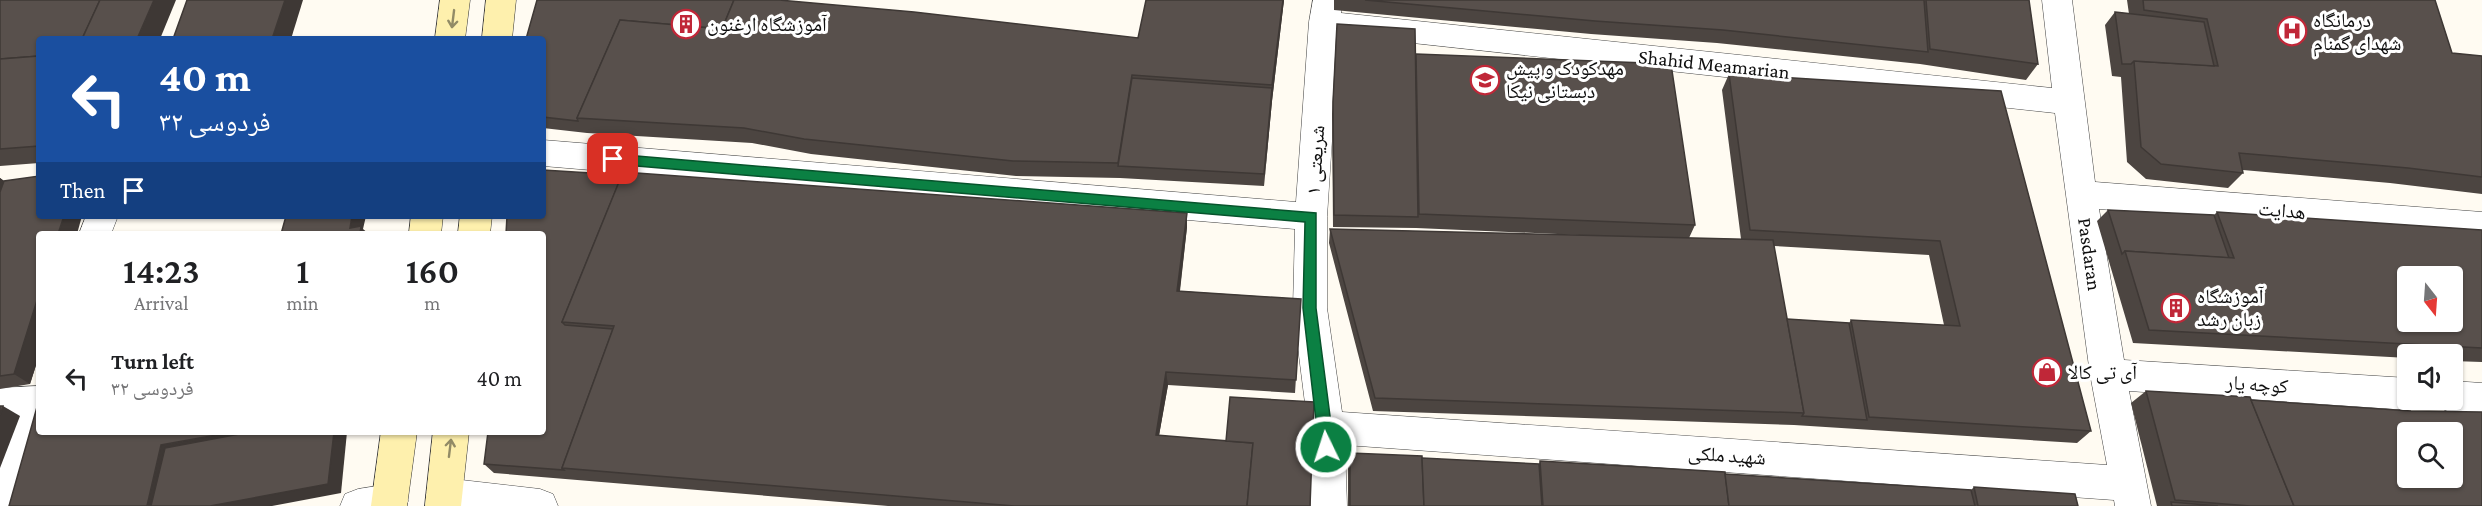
<!DOCTYPE html>
<meta charset="utf-8">
<style>
:root{--surface:#fff;--page:#f2f2f2;--text:#202124;--muted:#757577}
body{margin:0;font-family:"Crimson Pro","Noto Naskh Arabic",serif;background:var(--page);color:var(--text);height:100vh;display:flex;flex-direction:column;font-size:22px;white-space:nowrap}
*{box-sizing:border-box;margin:0}
p{font-size:20px;color:var(--muted)}
.icon{flex:none;width:33px;height:33px;fill:none;stroke:currentColor;stroke-width:2;stroke-linecap:round;stroke-linejoin:round}
.map{position:relative;flex:1;overflow:hidden}
.sheet{position:absolute;left:36px;top:231px;width:510px;height:204px;display:flex;flex-direction:column;background:var(--surface);border-radius:6px;box-shadow:0 2px 4px #0004}
.sheet>*{flex:none}
.guide{position:absolute;left:36px;top:36px;width:510px;height:183px;border-radius:6px;box-shadow:0 2px 4px #0004;background:#1a4fa0;color:#fff;overflow:hidden}
.needle{width:39px;rotate:163deg}
.controls{position:absolute;left:2397px;top:266px;display:grid;gap:12px}
.controls a{display:grid;place-items:center;width:66px;height:66px;border-radius:6px;background:var(--surface);box-shadow:0 2px 4px #0004;font-size:30px}
.pin{position:absolute;display:grid;place-items:center;width:51px;height:51px;color:#fff;margin:-26px;border-radius:12px;box-shadow:0 3px 9px #0006}
.me{position:absolute;width:66px;margin:-33px;rotate:356deg;stroke-linejoin:round;filter:drop-shadow(0 0 4px #0008)}
.turn{display:flex;align-items:center;gap:21px;height:126px;padding:0 24px;font-size:27px}
.turn .icon{width:78px;height:78px;stroke-width:2.5}
.turn b{display:block;font-size:42px;line-height:51px}
.then{display:flex;align-items:center;height:57px;padding:0 24px;background:#0003;gap:12px;font-size:22px}
.eta{display:flex;justify-content:space-evenly;align-items:center;height:102px;text-align:center}
.eta b{font-size:36px;font-weight:600;line-height:42px}
ul{padding:0;list-style:none}
li{display:flex;align-items:center;gap:18px;height:90px;padding:0 24px}
li div{flex:1}
li b{display:block;font-size:22px}
li em{font-style:normal}
.map>svg:first-child{display:block}
.lines{fill:none;stroke-linecap:round;stroke-linejoin:round}
.street-casing{stroke:#424242;stroke-width:1}
.secondary-casing{stroke:#313131;stroke-width:1}
.street{fill:#fff;fill-rule:evenodd}
.secondary{fill:#fef0ad;fill-rule:evenodd}
.wall{fill:#4c4541;fill-rule:evenodd}
.shaded-wall{fill:#3e3835}
.building{fill:#58504c;stroke:#3e3835;stroke-width:1.5;fill-rule:evenodd}
.oneway{stroke:#928b66}
.route{fill:#0b8043;stroke:#07532c;stroke-width:1.5}
.labels{text-anchor:middle;dominant-baseline:central;stroke-width:6;stroke-linejoin:round;paint-order:stroke}
.poi-label{font-size:20px;fill:#0f0f0f;stroke:#fff;text-anchor:start}
.street-label{font-size:20px;fill:#0f0f0f;stroke:#fff}
</style>
<div class="map">
<svg width="2482" height="506" viewBox="0 0 2482 506">
<rect width="100%" height="100%" fill="#fffbf2"/>
<g class="lines">
<g class="street-casing">
<g id="street">
<path d="M1313,0h28v13l711,75 -10,-88h30l23,182 387,30v28l-383,-31 25,151 284,18v21h15l-3,6 -12,5 -279,-19 22,115h-36l-1,-6 -769,-55 2,61h-36l-3,-79 -15,-119 2,-79 -752,-63v-26l753,62 13,-180zM1339,35l716,78 35,261 17,91 -765,-53 -15,-104v-91z"/>
<path d="M86,216h32l-7,18h-32z"/>
<path d="M2452,381l30,2v32l-30,-2 -12,-5 -5,-9h17z"/>
<path d="M39,386v46h9l-30,74h-18v-45l18,-42 -18,1v-32z"/>
<path d="M444,478l96,11 13,5 5,12h-127l-5,-11 5,-12z"/>
<path d="M390,484l13,5 5,12 -2,5h-66l5,-12 13,-5z"/>
</g>
</g>
<g class="secondary-casing">
<g id="secondary">
<path d="M440,0h30l-5,39h-30z"/>
<path d="M486,0h30l-4,39h-30z"/>
<path d="M411,216h32l-2,18h-32z"/>
<path d="M460,216h32l-2,18h-32z"/>
<path d="M381,432h36l-10,74h-36z"/>
<path d="M433,432h36l-8,74h-36z"/>
</g>
</g>
<use href="#street" class="street"/>
<use href="#secondary" class="secondary"/>
</g>
<g class="wall">
<path d="M0,0l39,39v124l-39,3z"/>
<path d="M1284,0l-12,101 -8,85 -144,-8 -104,-2 -205,-22 -59,-11 -165,-10 -44,-5v-89l595,-1z"/>
<path d="M1334,0h695l9,64 -12,16 -106,-16 -203,-21 -126,-9 -257,-24z"/>
<path d="M2127,0h308l17,53 30,3v138l-92,-11 -147,-13v3l-15,15 -82,-9 -19,-17 -6,-85 -9,-1 -7,-51 10,-13 14,2z"/>
<path d="M1336,37l80,17 279,171 -6,13 52,1 -19,-149 7,-16 272,17 90,340 -14,12 -283,-18 -421,-14 -44,-168 1,-14 250,6 -164,-7 -83,-1 -1,-113zM1774,246l155,9 15,70 -93,-5 -2,3 -62,-4z"/>
<path d="M0,178l4,3 35,53v122l-9,28 -30,5z"/>
<path d="M2108,210l106,5 3,-3 265,18v132l-30,-1v-7h-44v4l-275,-15 -36,-122z"/>
<path d="M1187,227l-7,64 121,8 -6,94 -127,-8 -9,50 151,71h-422l-394,-33 -10,-9 59,-230z"/>
<path d="M2146,391l105,9 231,106h-325l-26,-103z"/>
<path d="M1350,453l72,5 117,6 1,-3 185,13 246,16 3,-3 104,19h-730v-41z"/>
</g>
<g class="shaded-wall">
<path d="M154,0h22l-16,39h-23z"/>
<path d="M285,0h18l-12,39h-19z"/>
<path d="M1283,0h1l-12,101 -8,85 8,-101z"/>
<path d="M0,178l19,14 -19,57z"/>
<path d="M1187,213v14l-9,78 -1,-14z"/>
<path d="M64,216h18l-5,18h-19z"/>
<path d="M352,216h14l-3,13 6,5h-12l-7,-6z"/>
<path d="M39,294v62l-9,28 -16,-10z"/>
<path d="M1166,372l2,13 -11,62 -1,-12z"/>
<path d="M3,406l17,10 -20,52v-53z"/>
<path d="M233,432h82l-146,74h-22l14,-61z"/>
<path d="M334,432h13l-6,61 -69,13h-62z"/>
</g>
<g class="building">
<path d="M0,0h100l-18,39h-43v17l-39,3z"/>
<path d="M100,0h54l-17,39h-55z"/>
<path d="M187,0h98l-13,39h-99z"/>
<path d="M537,0h197l-12,29 -102,-9 -43,98 1,3 -35,-4v-78h-17z"/>
<path d="M734,0h45l135,12 224,26 8,-38h137l-11,85 -140,-10 -14,88 -105,-2 -209,-22 -60,-11 -167,-10 43,-98 102,9z"/>
<path d="M1365,0h559l4,52 -205,-22 -128,-9z"/>
<path d="M1926,0h103l9,64 -108,-15z"/>
<path d="M2143,0h292l17,53 30,3v121l-74,-9 -169,-15 4,20 -82,-9 -20,-17 -7,-86 84,5 -11,-47 -63,-9z"/>
<path d="M2115,12l89,10 10,44 -80,-5 -3,3h-9z"/>
<path d="M1337,24l78,5 3,188 -84,-2 -1,-113z"/>
<path d="M1416,54l255,10 24,161 -276,-11z"/>
<path d="M39,56v90l-39,3v-90z"/>
<path d="M1729,74l272,17 90,340 -222,-14 -18,-97 109,6 -20,-85 -190,-11z"/>
<path d="M1132,78l140,10 -8,86 -146,-8z"/>
<path d="M543,170l79,5 -60,147 3,3 48,4 -51,139 2,2 -80,-6 4,-32h55v-198h-37l1,-18h36z"/>
<path d="M623,172l564,41 -10,78 124,8 -5,81 -130,-8 -10,63 97,8 -6,63h-233l-452,-38 52,-142 -52,-4z"/>
<path d="M39,176v40h25l-6,18h-19v60l-25,80 -14,2v-184l4,-11z"/>
<path d="M2108,210l106,5 15,43 -104,-7 -3,3z"/>
<path d="M2217,212l265,18v118l-333,-18 -24,-79 109,7zM2408,276h44v45h-44z"/>
<path d="M286,216h66l-2,12 11,-2 -1,8h-79z"/>
<path d="M1330,229l443,11 31,173 -429,-15z"/>
<path d="M1787,319l62,4 18,97 -65,-4 2,-3z"/>
<path d="M2146,391l104,6 44,109h-44l-75,-6z"/>
<path d="M1230,397l84,5 -4,104h-63l6,-63 -27,-2z"/>
<path d="M39,400v32h194l-72,13 -14,61h-138z"/>
<path d="M2251,400l160,11 71,1v94h-188zM2408,432h44v45h-44z"/>
<path d="M0,406h3l-3,9z"/>
<path d="M250,432h84l-6,52 -118,22h-59l14,-58z"/>
<path d="M1350,453l72,3 2,50h-74z"/>
<path d="M1422,458l117,6 3,42h-118z"/>
<path d="M1540,461l185,11 4,34h-186z"/>
<path d="M1725,474l246,16 4,16h-246z"/>
<path d="M1974,487l101,7 3,12h-100z"/>
<path d="M2171,502l47,4h-46z"/>
</g>
<defs><path id="oneway-shaft" d="M-6 0H5M1.5-3L5.5 0L1.5 3" fill="none" stroke-width="1.6" stroke-linecap="round" stroke-linejoin="round" transform="scale(1.5)"/></defs>
<g class="oneway">
<use href="#oneway-shaft" transform="translate(453 19) rotate(97)"/>
<use href="#oneway-shaft" transform="translate(450 448) rotate(-83)"/>
</g>
<path class="route" d="M613,154l703,59v95l18,139 -8,7 -7,-7 -16,-139 2,-86 -692,-58 -7,-5z"/>
<defs>
<g id="building-ring" transform="scale(1.5)"><circle r="9.5" fill="#fff" stroke="#c02738" stroke-width="1.5"/><path d="M-4-6H4V6H1V3H-1V6H-4ZM-2.5-4.3h1.7v1.8h-1.7ZM.8-4.3h1.7v1.8H.8ZM-2.5-1h1.7V.8h-1.7ZM.8-1h1.7V.8H.8Z" fill="#c02738"/></g>
<g id="hospital-ring" transform="scale(1.5)"><circle r="9.5" fill="#fff" stroke="#c02738" stroke-width="1.5"/><path d="M-5-5h3v3.5h4V-5h3V5h-3V1.5h-4V5h-3Z" fill="#c02738"/></g>
<g id="school-ring" transform="scale(1.5)"><circle r="9.5" fill="#fff" stroke="#c02738" stroke-width="1.5"/><path d="M0-5L7-2L0 1L-7-2ZM-4 1L0 2.5L4 1V4Q0 6-4 4Z" fill="#c02738"/></g>
<g id="shop-ring" transform="scale(1.5)"><circle r="9.5" fill="#fff" stroke="#c02738" stroke-width="1.5"/><path d="M-5-2.5h2.3a2.7 3.5 0 0 1 5.4 0H5L5.5 6h-11ZM-1.5-2.5h3a1.5 2.3 0 0 0-3 0Z" fill="#c02738"/></g>
</defs>
<g fill-rule="evenodd">
<use href="#building-ring" x="686" y="24"/>
<use href="#hospital-ring" x="2292" y="31"/>
<use href="#school-ring" x="1485" y="80"/>
<use href="#building-ring" x="2176" y="308"/>
<use href="#shop-ring" x="2047" y="372"/>
</g>
<g class="labels">
<g class="poi-label">
<text x="2313" y="20">درمانگاه<tspan x="2313" dy="23">شهدای گمنام</tspan></text>
<text x="707" y="24">آموزشگاه ارغنون</text>
<text x="1506" y="68">مهدکودک و پیش<tspan x="1506" dy="23">دبستانی نیکا</tspan></text>
<text x="2197" y="296">آموزشگاه<tspan x="2197" dy="23">زبان رشد</tspan></text>
<text x="2068" y="372">آی تی کالا</text>
</g>
<g class="street-label">
<text transform="translate(1714 64) rotate(6)">Shahid Meamarian</text>
<text transform="translate(1315 160) rotate(-86)">شریعتی ۱</text>
<text transform="translate(2282 210) rotate(5)">هدایت</text>
<text transform="translate(2090 254) rotate(82)">Pasdaran</text>
<text transform="translate(2257 384) rotate(4)">کوچه یار</text>
<text transform="translate(1727 455) rotate(4)">شهید ملکی</text>
</g>
</g>
</svg>
<div class="controls">
<a><svg class="needle" viewBox="-14 -14 28 28"><path d="M0-13l5 13h-10z" fill="#e53935"/><path d="M0 13l5-13h-10z" fill="#757577"/></svg></a>
<a><svg class="icon" aria-label="sound" viewBox="0 0 24 24"><path d="M4 9h4l5-4v14l-5-4H4zM17 9q2 3 0 6"/></svg></a>
<a><svg class="icon" aria-label="search" viewBox="0 0 24 24"><circle cx="10" cy="10" r="6"/><path d="M15 15l6 6"/></svg></a>
</div>
<div class="pin" style="left:613px;top:159px;background:#d93025"><svg class="icon" aria-label="arrive" viewBox="0 0 24 24"><path d="M6 21V4h12l-3 4 3 4H6"/></svg></div>
<svg class="me" style="left:1326px;top:447px" viewBox="-20 -20 40 40"><circle r="17" fill="#0b8043" stroke="#fff" stroke-width="3"/><path d="M0-11L8 9 0 5-8 9z" fill="#fff"/></svg>
<div class="guide">
<div class="turn"><svg class="icon" aria-label="left" viewBox="0 0 24 24"><path d="M17 20v-9H6M10 6l-5 5 5 5"/></svg><div><b>40 m</b>فردوسی ۳۲</div></div>
<div class="then">Then<svg class="icon" aria-label="arrive" viewBox="0 0 24 24"><path d="M6 21V4h12l-3 4 3 4H6"/></svg></div>
</div>
<section class="sheet">
<div class="eta">
<div><b>14:23</b><p>Arrival</p></div>
<div><b>1</b><p>min</p></div>
<div><b>160</b><p>m</p></div>
</div>
<ul>
<li><svg class="icon" aria-label="left" viewBox="0 0 24 24"><path d="M17 20v-9H6M10 6l-5 5 5 5"/></svg><div><b>Turn left</b><p>فردوسی ۳۲</p></div><em>40 m</em></li>
</ul>
</section>
</div>
